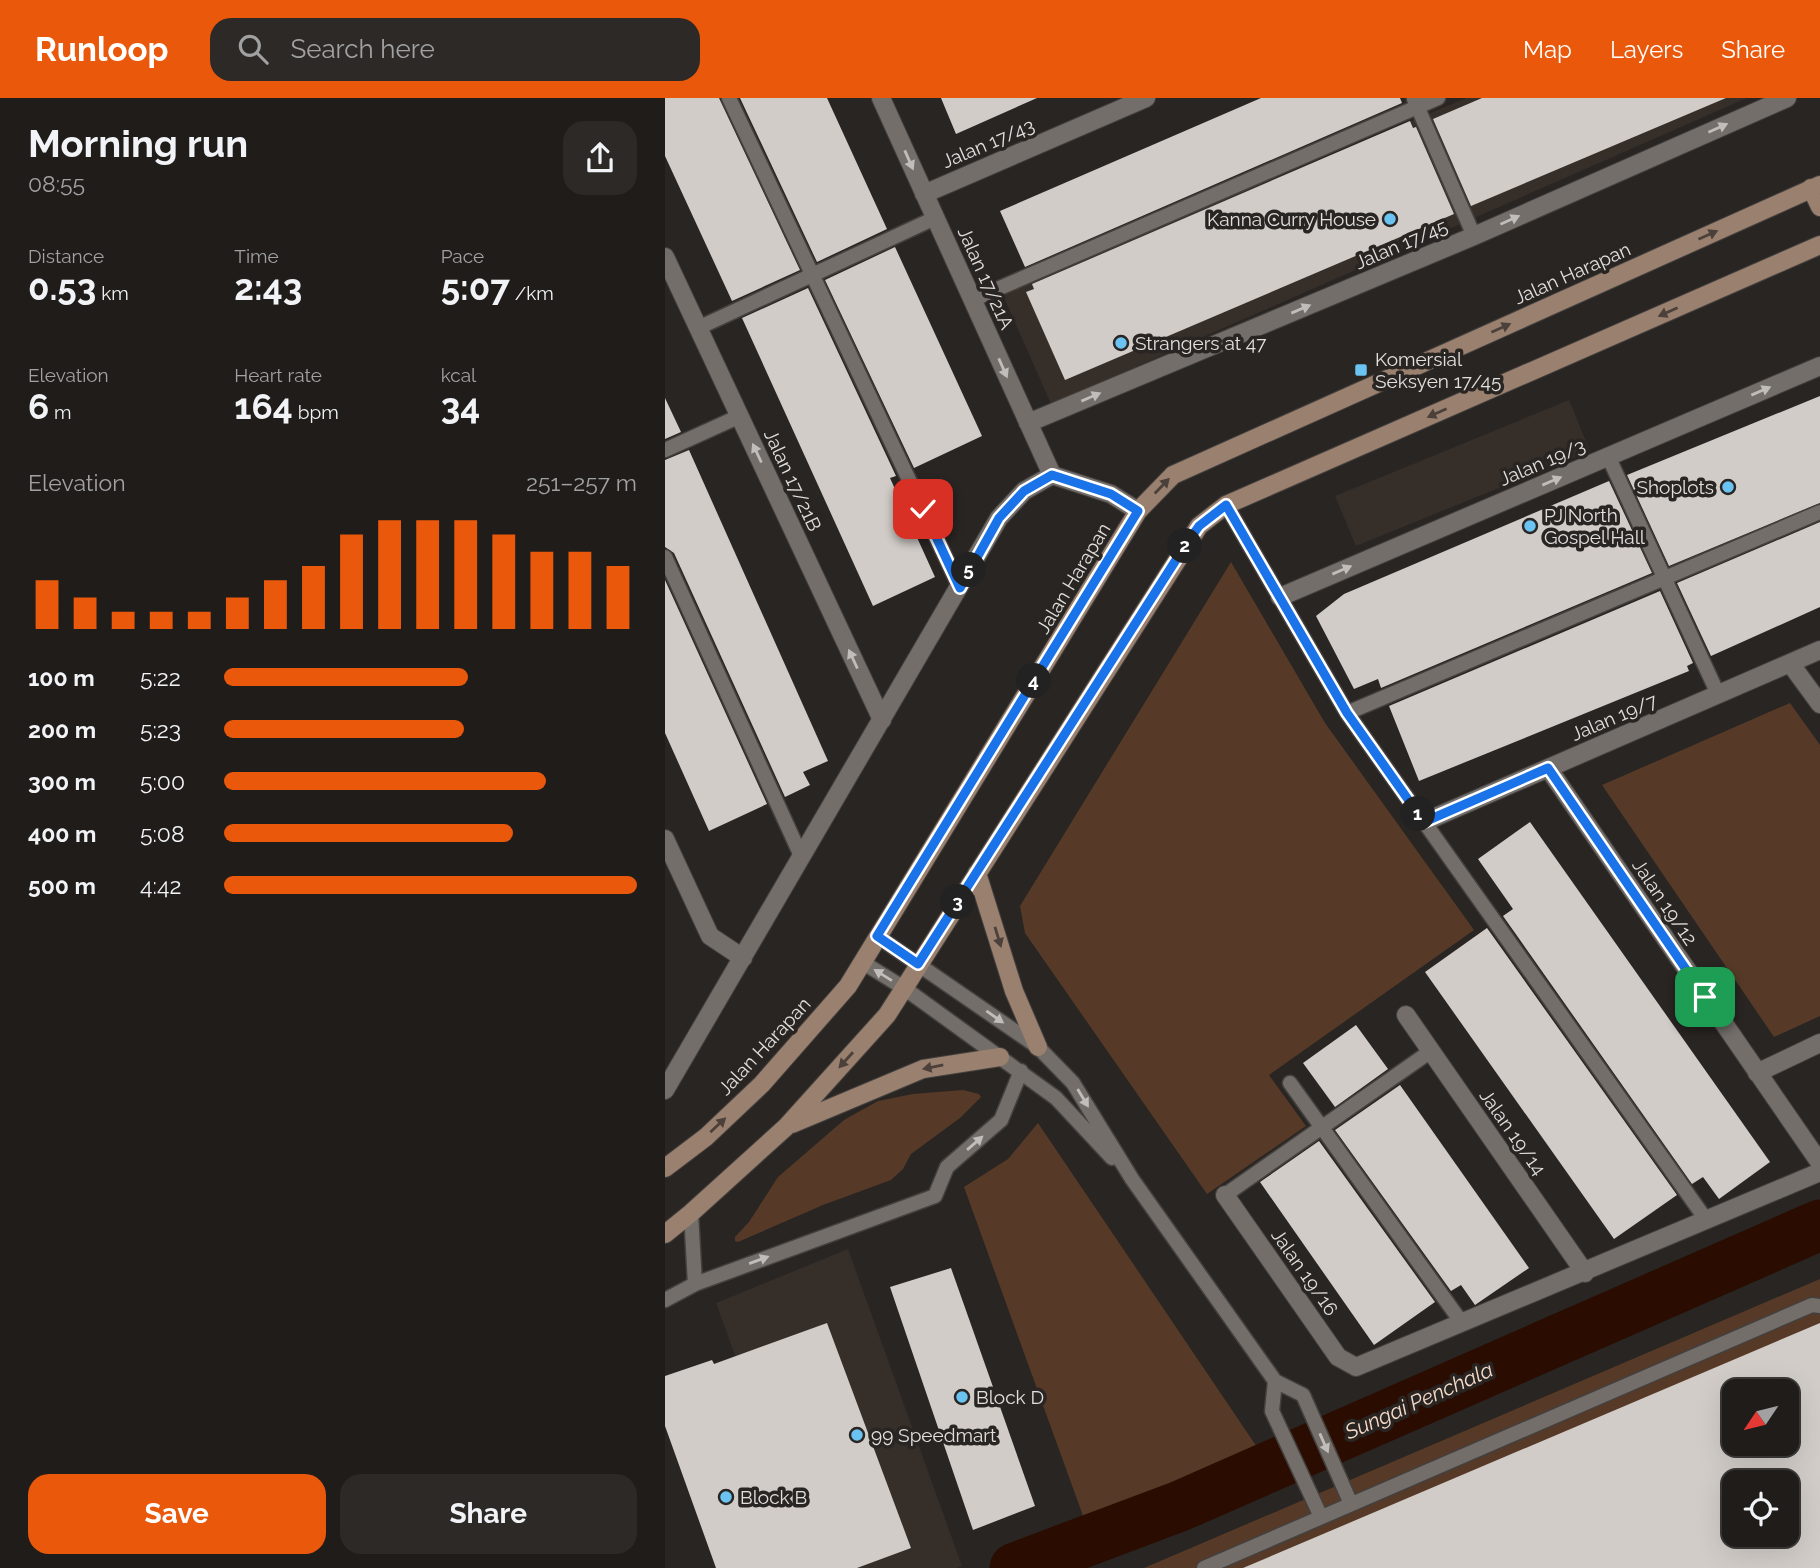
<!DOCTYPE html>
<meta charset="utf-8">
<style>
body{margin:0;font-family:Raleway,sans-serif;background:#2c2927;color:#f1f3f6;height:100vh;display:flex;flex-direction:column;font-size:26px;white-space:nowrap}
*{box-sizing:border-box;margin:0}
p{font-size:23px;color:#a1a1a2}
.icon{flex:none;width:38px;height:38px;fill:none;stroke:currentColor;stroke-width:2;stroke-linecap:round;stroke-linejoin:round}
.map{position:relative;flex:1;overflow:hidden}
.panel{display:flex;flex-direction:column;background:#1f1c1a;width:665px}
.panel>*{flex:none}
.needle{width:46px;rotate:235deg}
.tools{position:absolute;left:1057px;top:1281px;display:grid;gap:14px}
.tools a{display:grid;place-items:center;width:77px;height:77px;border-radius:14px;background:#1f1c1a;box-shadow:0 7px 28px #0002,0 0 0 2px #3c3a39;font-size:35px}
.pin{position:absolute;display:grid;place-items:center;width:60px;height:60px;color:#fff;margin:-30px;border-radius:14px;box-shadow:0 4px 10px #0006}
.km{position:absolute;width:35px;height:35px;margin:-18px;border-radius:50%;background:#222;color:#fff;font-size:19px;line-height:35px;text-align:center}
.round{display:grid;place-items:center;flex:none;width:74px;height:74px;border-radius:21px;background:#2c2927}
.headline{display:flex;align-items:center;justify-content:space-between;height:119px;padding:0 28px}
h1{font-size:38px;font-weight:700;line-height:52px}
.metrics{display:grid;grid-template-columns:repeat(3,1fr);gap:10px;height:119px;padding:7px 28px}
.metrics div{display:grid;align-content:center}
.metrics b{font-size:35px;font-weight:700}
.metrics small{font-size:19px;font-weight:400}
.metrics p{font-size:19px}
.chart{height:196px;padding:14px 28px}
.chart p{display:flex;justify-content:space-between}
.chart svg{width:100%;height:126px;margin-top:7px;stroke:#ea580c;stroke-width:6}
.cta{display:flex;gap:14px;margin-top:auto;padding:14px 28px}
.cta a{flex:1;height:80px;border-radius:21px;background:#ea580c;color:#fff;font-size:28px;font-weight:700;line-height:80px;text-align:center}
.cta a+a{background:#2c2927;color:#f1f3f6}
ul{padding:0 28px;list-style:none;font-size:23px}
li{display:grid;grid-template-columns:112px 84px 1fr;align-items:center;height:52px}
li i{height:18px;border-radius:9px;background:#ea580c}
header{display:flex;align-items:center;gap:42px;box-sizing:border-box;height:98px;padding:0 35px;background:#ea580c;color:#fff}
header strong{font-size:33px}
nav{display:flex;gap:38px;margin-inline-start:auto;font-size:24px}
.search{width:490px;height:63px;background:#2c2927;display:flex;align-items:center;gap:18px;box-sizing:border-box;padding:0 24px;border-radius:21px;color:#a1a1a2;font-size:26px}
main{display:flex;flex:1;min-height:0}
.map>svg:first-child{display:block}
</style>
<header>
<strong>Runloop</strong>
<div class="search"><svg class="icon" aria-label="search" viewBox="0 0 24 24"><circle cx="10" cy="10" r="6"/><path d="M15 15l6 6"/></svg>Search here</div>
<nav><a>Map</a><a>Layers</a><a>Share</a></nav>
</header>
<main>
<section class="panel">
<div class="headline"><div><h1>Morning run</h1><p>08:55</p></div><a class="round"><svg class="icon" aria-label="share" viewBox="0 0 24 24"><path d="M12 15V3M7 8l5-5 5 5M5 13v7h14v-7"/></svg></a></div>
<div class="metrics">
<div><p>Distance</p><b>0.53<small> km</small></b></div>
<div><p>Time</p><b>2:43</b></div>
<div><p>Pace</p><b>5:07<small> /km</small></b></div>
</div>
<div class="metrics">
<div><p>Elevation</p><b>6<small> m</small></b></div>
<div><p>Heart rate</p><b>164<small> bpm</small></b></div>
<div><p>kcal</p><b>34</b></div>
</div>
<div class="chart"><p><span>Elevation</span>251–257 m</p>
<svg viewBox="0 0 160 44" preserveAspectRatio="none"><path d="M5 44V27M15 44V33M25 44V38M35 44V38M45 44V38M55 44V33M65 44V27M75 44V22M85 44V11M95 44V6M105 44V6M115 44V6M125 44V11M135 44V17M145 44V17M155 44V22"/></svg>
</div>
<ul>
<li><b>100 m</b>5:22<i style="width:59%"></i></li>
<li><b>200 m</b>5:23<i style="width:58%"></i></li>
<li><b>300 m</b>5:00<i style="width:78%"></i></li>
<li><b>400 m</b>5:08<i style="width:70%"></i></li>
<li><b>500 m</b>4:42<i style="width:100%"></i></li>
</ul>
<div class="cta"><a>Save</a><a>Share</a></div>
</section>
<div class="map">
<svg width="1155" height="1470" viewBox="0 0 1155 1470">
<rect width="100%" height="100%" fill="#292523"/>
<!-- built -->
<path fill="#362e28" d="M801 0H1082L386 306 337 195Z
M904 302 925 353 691 448 670 398Z
M183 1151 297 1468 292 1470H147L51 1205Z"/>
<!-- green -->
<path fill="#563a27" fill-rule="evenodd" d="M566 464 660 625 809 832 604 977 641 1028 542 1096 360 835 355 808Z
M1125 605 1155 647V918L1109 939 937 687Z
M298 992 314 996 316 999 295 1020 246 1056 238 1071 226 1082 158 1107 73 1144 70 1143V1139L84 1124 113 1079 179 1022 213 1003 248 996Z
M373 1025 596 1355 421 1426 299 1089 343 1061Z
M1155 1181V1470H479ZM1069 1293H1122V1346H1069ZM1069 1384H1122V1437H1069Z"/>
<g fill="none" stroke-linecap="round" stroke-linejoin="round">
<!-- river -->
<path stroke="#2a0d00" stroke-width="51" d="M350 1470 515 1408 1155 1127"/>
</g>
<!-- building -->
<path fill="#d1ccc8" fill-rule="evenodd" d="M0 0H54L135 172 67 203 0 58Z
M75 0H162L222 131 152 164Z
M276 0H372L291 36Z
M596 0H735L737 5 360 169 335 113Z
M817 0H1061L806 108 768 21Z
M745 23 748 30 751 29 789 116 400 282 361 194 369 191 367 186Z
M230 149 317 338 249 370 160 182Z
M143 190 231 378 225 380 270 479 208 508 77 220Z
M1155 298V405L1004 468 962 377Z
M0 300 16 334 0 341Z
M24 352 163 663 138 674 145 687 120 699 9 455 0 449V362Z
M944 383 987 475 716 590 713 581 689 591 651 518 679 496Z
M1155 424V509L1046 558 1012 485Z
M0 482 102 706 44 733 0 635Z
M995 493 1028 565 1022 568 1024 573 754 683 724 608Z
M865 724 1105 1064 1054 1101 1038 1079 1027 1086 838 818 848 811 813 761Z
M822 830 1012 1097 949 1141 760 874Z
M691 927 723 971 670 1009 638 965Z
M735 987 864 1170 810 1207 796 1187 786 1193 670 1032Z
M654 1043 770 1204 709 1247 595 1084Z
M286 1170 370 1408 308 1432 225 1189Z
M162 1225 246 1450 192 1470H51L0 1328V1278L47 1262 49 1266Z
M1155 1225V1470H578ZM1069 1293H1122V1346H1069ZM1069 1384H1122V1437H1069Z"/>
<g fill="none" stroke-linecap="round" stroke-linejoin="round">
<!-- service casing -->
<g stroke="#44403e" stroke-width="17">
<path id="service" d="M64 0 295 490
M749 1 809 138
M307 202 773 0
M33 230 270 120
M0 352 75 318
M943 358 1053 596
M561 407 682 615 1042 1123
M0 459 137 760
M682 615 1155 414
M212 838 373 949 408 985 467 1081 610 1283 638 1297 686 1406
M197 864 239 890 391 1000 447 1060
M625 985 797 1225
M560 1097 766 953
M26 1115 30 1186
M0 1202 30 1186 270 1098 282 1069 336 1022 356 973
M610 1283 607 1313 656 1419
M539 1470 1147 1207 1155 1208"/>
</g>
<!-- minor casing -->
<g stroke="#44403e" stroke-width="20">
<path id="minor" d="M216 0 387 377
M259 96 481 0
M0 159 217 622
M363 325 809 138 1122 0
M615 499 1155 268
M1125 565 1155 606
M883 670 1155 1065
M759 724 1155 552
M0 741 45 838 78 860
M741 917 920 1175
M1092 975 1155 945
M0 992 334 420 359 393 387 377 446 396 473 413
M560 1097 673 1259 691 1269 1155 1074"/>
</g>
<!-- secondary casing -->
<g stroke="#44403e" stroke-width="20">
<path id="secondary" d="M1146 90 1155 109
M312 775 349 893 373 949
M127 1026 258 971 335 959
M0 1070 41 1039 97 986 183 888 473 413 508 377 1155 87
M0 1136 26 1115 121 1029 222 917 534 428 561 407 1155 147"/>
</g>
<!-- service -->
<use href="#service" stroke="#736e6a" stroke-width="14"/>
<!-- minor -->
<use href="#minor" stroke="#736e6a" stroke-width="18"/>
<!-- secondary -->
<use href="#secondary" stroke="#9a806e" stroke-width="18"/>
</g>
<!-- one-way arrows -->
<defs><path id="oneway-solid" d="M-6-.8H1V-3.2L6.5 0L1 3.2V.8H-6Z" transform="scale(1.75)"/></defs>
<g fill="#c1bdba">
<use href="#oneway-solid" transform="translate(1053 30) rotate(-24)"/>
<use href="#oneway-solid" transform="translate(244 62) rotate(66)"/>
<use href="#oneway-solid" transform="translate(845 122) rotate(-24)"/>
<use href="#oneway-solid" transform="translate(636 211) rotate(-23)"/>
<use href="#oneway-solid" transform="translate(338 270) rotate(66)"/>
<use href="#oneway-solid" transform="translate(1096 293) rotate(-23)"/>
<use href="#oneway-solid" transform="translate(426 299) rotate(-23)"/>
<use href="#oneway-solid" transform="translate(92 355) rotate(-115)"/>
<use href="#oneway-solid" transform="translate(887 383) rotate(-23)"/>
<use href="#oneway-solid" transform="translate(677 472) rotate(-23)"/>
<use href="#oneway-solid" transform="translate(188 561) rotate(-115)"/>
<use href="#oneway-solid" transform="translate(218 877) rotate(-148)"/>
<use href="#oneway-solid" transform="translate(330 919) rotate(35)"/>
<use href="#oneway-solid" transform="translate(418 1000) rotate(59)"/>
<use href="#oneway-solid" transform="translate(310 1045) rotate(-41)"/>
<use href="#oneway-solid" transform="translate(94 1162) rotate(-20)"/>
<use href="#oneway-solid" transform="translate(659 1345) rotate(66)"/>
</g>
<g fill="#4b403a">
<use href="#oneway-solid" transform="translate(1043 137) rotate(-24)"/>
<use href="#oneway-solid" transform="translate(1003 214) rotate(156)"/>
<use href="#oneway-solid" transform="translate(836 230) rotate(-24)"/>
<use href="#oneway-solid" transform="translate(772 315) rotate(156)"/>
<use href="#oneway-solid" transform="translate(497 388) rotate(-46)"/>
<use href="#oneway-solid" transform="translate(333 839) rotate(73)"/>
<use href="#oneway-solid" transform="translate(181 962) rotate(132)"/>
<use href="#oneway-solid" transform="translate(268 969) rotate(169)"/>
<use href="#oneway-solid" transform="translate(53 1027) rotate(-43)"/>
</g>
<g fill="none" stroke-linecap="round" stroke-linejoin="round">
<!-- route casing -->
<g stroke="#fff" stroke-width="14">
<path id="route" d="M258 411 295 490 334 420 359 393 387 377 446 396 473 413 212 838 253 866 516 454 534 428 561 407 682 615 759 724 883 670 1040 899"/>
</g>
<!-- route -->
<use href="#route" stroke="#1a73e8" stroke-width="9"/>
</g>
<!-- markers -->
<g fill="#6bc3f2" stroke="#292523" stroke-width="2.5">
<circle cx="725" cy="121" r="7"/>
<circle cx="456" cy="245" r="7"/>
<rect x="689" y="265" width="14" height="14" rx="3.5"/>
<circle cx="1063" cy="389" r="7"/>
<circle cx="865" cy="428" r="7"/>
<circle cx="297" cy="1299" r="7"/>
<circle cx="192" cy="1337" r="7"/>
<circle cx="61" cy="1399" r="7"/>
</g>
<g text-anchor="middle" stroke-width="7" stroke-linejoin="round" paint-order="stroke">
<!-- street labels -->
<g font-size="19" fill="#e2dfdd" stroke="#292523">
<text transform="translate(323 45) rotate(-23)" y="7">Jalan 17/43</text>
<text transform="translate(736 146) rotate(-23)" y="7">Jalan 17/45</text>
<text transform="translate(907 175) rotate(-24)" y="7">Jalan Harapan</text>
<text transform="translate(321 180) rotate(66)" y="7">Jalan 17/21A</text>
<text transform="translate(877 364) rotate(-23)" y="7">Jalan 19/3</text>
<text transform="translate(128 382) rotate(65)" y="7">Jalan 17/21B</text>
<text transform="translate(408 480) rotate(-59)" y="7">Jalan Harapan</text>
<text transform="translate(949 619) rotate(-23)" y="7">Jalan 19/7</text>
<text transform="translate(1000 804) rotate(56)" y="7">Jalan 19/12</text>
<text transform="translate(99 948) rotate(-47)" y="7">Jalan Harapan</text>
<text transform="translate(848 1034) rotate(55)" y="7">Jalan 19/14</text>
<text transform="translate(640 1174) rotate(55)" y="7">Jalan 19/16</text>
</g>
<!-- poi labels -->
<g font-size="19" fill="#e2dfdd" stroke="#292523" text-anchor="start">
<text x="711" y="128" text-anchor="end">Kanna Curry House</text>
<text x="470" y="252">Strangers at 47</text>
<text x="710" y="268">Komersial<tspan x="710" dy="22">Seksyen 17/45</tspan></text>
<text x="1049" y="396" text-anchor="end">Shoplots</text>
<text x="879" y="424">PJ North<tspan x="879" dy="22">Gospel Hall</tspan></text>
<text x="311" y="1306">Block D</text>
<text x="206" y="1344">99 Speedmart</text>
<text x="75" y="1406">Block B</text>
</g>
<!-- water labels -->
<g font-size="21" font-style="italic" fill="#f8dbc8" stroke="#292523">
<text transform="translate(754 1303) rotate(-24)" y="7">Sungai Penchala</text>
</g>
</g>
</svg>
<div class="tools">
<a><svg class="needle" viewBox="-14 -14 28 28"><path d="M0-13l5 13h-10z" fill="#e53935"/><path d="M0 13l5-13h-10z" fill="#a1a1a2"/></svg></a>
<a><svg class="icon" aria-label="locate" viewBox="0 0 24 24"><circle cx="12" cy="12" r="6"/><path d="M12 2v4M12 18v4M2 12h4M18 12h4"/></svg></a>
</div>
<div class="pin" style="left:1040px;top:899px;background:#1e9e55"><svg class="icon" aria-label="arrive" viewBox="0 0 24 24"><path d="M6 21V4h12l-3 4 3 4H6"/></svg></div>
<div class="pin" style="left:258px;top:411px;background:#d93025"><svg class="icon" aria-label="check" viewBox="0 0 24 24"><path d="M5 12l5 5 9-10"/></svg></div>
<b class="km" style="left:753px;top:716px">1</b>
<b class="km" style="left:520px;top:448px">2</b>
<b class="km" style="left:293px;top:804px">3</b>
<b class="km" style="left:369px;top:583px">4</b>
<b class="km" style="left:304px;top:472px">5</b>
</div>
</main>
